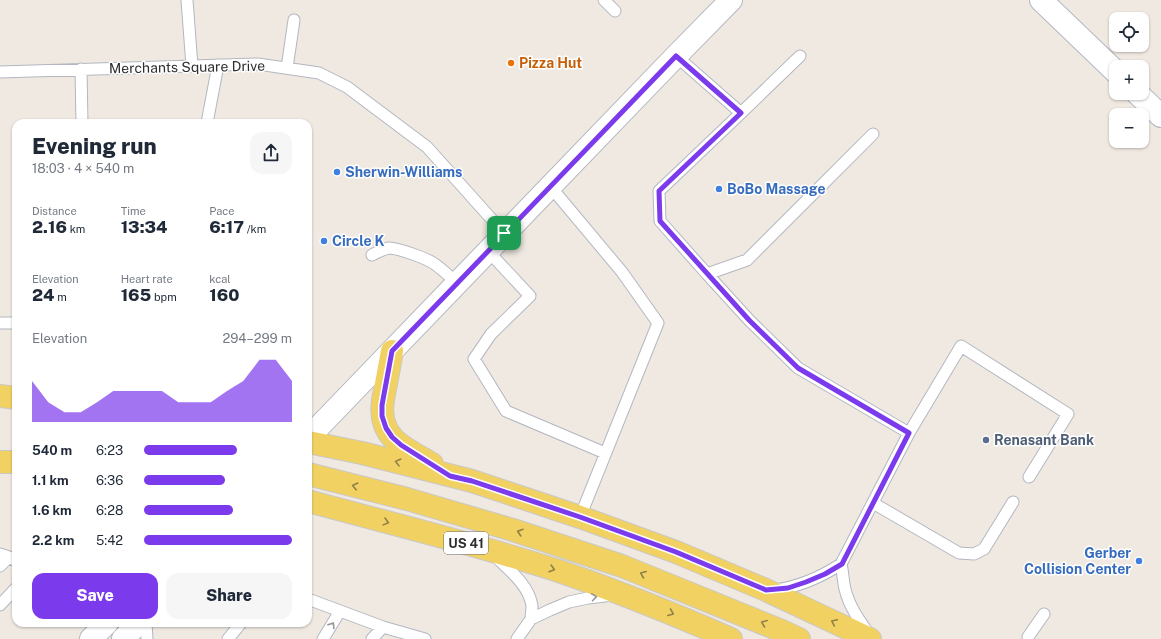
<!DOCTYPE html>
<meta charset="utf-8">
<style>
body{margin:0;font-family:"Public Sans",sans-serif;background:#f6f6f7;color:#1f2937;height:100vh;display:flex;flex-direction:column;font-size:15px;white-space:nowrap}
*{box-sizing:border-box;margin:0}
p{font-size:13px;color:#747a83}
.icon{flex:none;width:22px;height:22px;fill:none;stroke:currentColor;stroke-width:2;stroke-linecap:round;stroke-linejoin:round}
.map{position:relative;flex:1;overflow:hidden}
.sheet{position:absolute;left:12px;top:119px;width:300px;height:508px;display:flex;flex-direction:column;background:#fff;border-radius:12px;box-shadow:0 1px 3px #0004}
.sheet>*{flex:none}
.controls{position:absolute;left:1109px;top:12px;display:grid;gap:8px}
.controls a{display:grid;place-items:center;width:40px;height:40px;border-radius:8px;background:#fff;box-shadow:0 1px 3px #0004;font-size:20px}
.pin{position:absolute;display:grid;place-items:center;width:34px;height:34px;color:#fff;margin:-17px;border-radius:8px;box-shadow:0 2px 6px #0006}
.round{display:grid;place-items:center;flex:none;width:42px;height:42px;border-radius:12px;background:#f6f6f7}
.headline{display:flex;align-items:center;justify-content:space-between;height:68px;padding:0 20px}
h1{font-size:22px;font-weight:800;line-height:30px}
.metrics{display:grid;grid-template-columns:repeat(3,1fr);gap:6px;height:68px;padding:4px 20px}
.metrics div{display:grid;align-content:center}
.metrics b{font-size:17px;font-weight:800}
.metrics small{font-size:11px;font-weight:400}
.metrics p{font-size:11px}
.chart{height:112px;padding:8px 20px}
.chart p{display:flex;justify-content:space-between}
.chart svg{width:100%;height:72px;margin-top:4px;fill:#7c3aed;opacity:.7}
.primary-button{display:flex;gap:8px;margin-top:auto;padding:8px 20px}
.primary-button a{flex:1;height:46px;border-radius:12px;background:#7c3aed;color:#fff;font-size:16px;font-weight:800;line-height:46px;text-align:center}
.primary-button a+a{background:#f6f6f7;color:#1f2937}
ul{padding:0 20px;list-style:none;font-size:13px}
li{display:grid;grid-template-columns:64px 48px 1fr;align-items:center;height:30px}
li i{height:10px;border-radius:5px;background:#7c3aed}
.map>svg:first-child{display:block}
</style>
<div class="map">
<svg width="1161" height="639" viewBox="0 0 1161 639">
<rect width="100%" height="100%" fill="#efe9e1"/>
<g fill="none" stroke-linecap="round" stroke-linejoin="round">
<!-- lane casing -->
<g stroke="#b4b7c1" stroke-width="13">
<path id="lane" d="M187 0 192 66
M604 0 615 11
M676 56 741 113 800 56
M287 68 294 20
M81 69 82 123
M0 72 258 64 319 73 347 87 427 147 504 233
M741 113 659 191 660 221 707 274 747 260 873 134
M207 123 218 65
M550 186 622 272 658 323 580 517
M488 251 530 296 491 334 474 359 506 411 605 453
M372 255C378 252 383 249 389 248 398 248 429 259 436 265 443 270 450 277 457 283
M707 274 749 320 798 368 909 433 841 564
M0 323H16
M909 433 961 346 1068 414 1029 477
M873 503 959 553 974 554 984 549 1013 502
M0 554 9 557 16 561
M495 556C509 570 529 585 532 606 532 610 531 615 531 619
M0 566 9 557
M774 590C799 587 821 577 841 564 843 572 843 581 845 589 849 606 859 620 869 634
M308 599 383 627
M0 605 16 588
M146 623 147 639
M1028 637 1044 614
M228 639 241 623
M323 639 340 611
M372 639 383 627 425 639
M517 639 531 619 550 610 569 602 588 598 613 595"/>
</g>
<!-- street casing -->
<g stroke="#b4b7c1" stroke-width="24">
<path id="street" d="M1041 0 1116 72
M1137 93 1161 116"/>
</g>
<!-- secondary casing -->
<g stroke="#b4b7c1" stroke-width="24">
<path id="secondary" d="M308 438 676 56 731 0
M91 639 107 623
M123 639 139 623"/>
</g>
<!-- primary casing -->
<g stroke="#c9c9c9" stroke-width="24">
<path id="primary" d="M392 351C390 362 388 373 386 384 382 402 378 421 392 437 401 448 420 456 432 464
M0 396 16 398
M308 442 362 453 472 481 580 517 676 552 766 590 870 639
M0 462H16
M308 474 407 499 513 530 622 566 782 631 799 639
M308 501C392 524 476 544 559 571 617 591 674 614 731 639"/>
</g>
<!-- lane -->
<use href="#lane" stroke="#fff" stroke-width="11"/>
<!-- street -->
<use href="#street" stroke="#fff" stroke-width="22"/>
<!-- secondary -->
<use href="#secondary" stroke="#fff" stroke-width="22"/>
<!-- primary -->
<use href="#primary" stroke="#f2d163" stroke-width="22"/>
</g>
<!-- one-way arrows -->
<defs><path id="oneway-chevron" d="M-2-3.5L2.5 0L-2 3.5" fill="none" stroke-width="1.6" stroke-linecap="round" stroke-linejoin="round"/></defs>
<g stroke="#908048">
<use href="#oneway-chevron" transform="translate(398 462) rotate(-166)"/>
<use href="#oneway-chevron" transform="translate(355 486) rotate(-167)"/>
<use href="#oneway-chevron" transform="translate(386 522) rotate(15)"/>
<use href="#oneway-chevron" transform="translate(520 532) rotate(-162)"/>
<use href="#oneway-chevron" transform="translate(552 569) rotate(17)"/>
<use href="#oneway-chevron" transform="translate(643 574) rotate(-158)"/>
<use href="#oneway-chevron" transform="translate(671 613) rotate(22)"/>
<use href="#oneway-chevron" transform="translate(834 622) rotate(-155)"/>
<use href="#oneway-chevron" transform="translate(764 623) rotate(-158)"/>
</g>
<g stroke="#969696">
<use href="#oneway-chevron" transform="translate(594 597) rotate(-8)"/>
<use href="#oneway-chevron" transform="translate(332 625) rotate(-58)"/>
</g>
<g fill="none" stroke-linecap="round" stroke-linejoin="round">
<!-- route casing -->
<g stroke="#fff" stroke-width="8">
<path id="route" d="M676 56 741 113 659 191 660 221 749 320 798 368 909 433 842 564 825 574 806 582 788 588 766 590 676 552 580 517 472 481 450 476 401 445 392 437 386 428 382 416V405L392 351Z"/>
</g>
<!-- route -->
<use href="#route" stroke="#7c3aed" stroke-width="5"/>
</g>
<!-- markers -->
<circle fill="#e8710a" stroke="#fff" stroke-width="1.5" cx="511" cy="63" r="4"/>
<g fill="#3f7fe0" stroke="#fff" stroke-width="1.5">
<circle cx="337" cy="172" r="4"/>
<circle cx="719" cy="189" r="4"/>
<circle cx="324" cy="241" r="4"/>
<circle cx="1139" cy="561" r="4"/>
</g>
<circle fill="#5c6f8a" stroke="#fff" stroke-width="1.5" cx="986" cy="440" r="4"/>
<g text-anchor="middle" stroke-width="3" stroke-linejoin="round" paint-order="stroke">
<!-- shield labels -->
<rect fill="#fff" stroke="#6d6d6d" stroke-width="1" x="444" y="532" width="44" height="22" rx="3"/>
<g font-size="13" font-weight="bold" fill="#2e2e2e">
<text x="466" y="548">US 41</text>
</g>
<!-- food labels -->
<g font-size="14" font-weight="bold" fill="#c56008" stroke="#fff" text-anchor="start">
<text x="519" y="68">Pizza Hut</text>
</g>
<!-- street labels -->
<g font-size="14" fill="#2e2e2e" stroke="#fff">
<text transform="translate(187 67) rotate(-1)" y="5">Merchants Square Drive</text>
</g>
<!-- shop labels -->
<g font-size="14" font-weight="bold" fill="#366cbe" stroke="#fff" text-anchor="start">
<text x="345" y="177">Sherwin-Williams</text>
<text x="727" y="194">BoBo Massage</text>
<text x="332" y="246">Circle K</text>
<text x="1131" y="558" text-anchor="end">Gerber<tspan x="1131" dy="16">Collision Center</tspan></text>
</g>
<!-- service labels -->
<g font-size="14" font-weight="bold" fill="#4e5e75" stroke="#fff" text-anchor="start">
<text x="994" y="445">Renasant Bank</text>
</g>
</g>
</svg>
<div class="controls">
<a><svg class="icon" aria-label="locate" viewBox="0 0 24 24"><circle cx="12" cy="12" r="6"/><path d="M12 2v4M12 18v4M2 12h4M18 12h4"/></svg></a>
<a>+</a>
<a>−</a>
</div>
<div class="pin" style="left:504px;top:233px;background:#1e9e55"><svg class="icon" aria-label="arrive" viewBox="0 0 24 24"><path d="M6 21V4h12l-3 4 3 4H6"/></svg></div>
<section class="sheet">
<div class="headline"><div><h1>Evening run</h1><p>18:03 · 4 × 540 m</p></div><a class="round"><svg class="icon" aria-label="share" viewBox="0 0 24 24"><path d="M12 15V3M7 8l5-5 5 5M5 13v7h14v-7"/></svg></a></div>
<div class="metrics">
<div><p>Distance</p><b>2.16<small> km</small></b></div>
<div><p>Time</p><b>13:34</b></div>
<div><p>Pace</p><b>6:17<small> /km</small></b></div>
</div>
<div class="metrics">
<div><p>Elevation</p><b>24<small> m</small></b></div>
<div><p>Heart rate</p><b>165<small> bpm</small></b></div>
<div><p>kcal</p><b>160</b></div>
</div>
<div class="chart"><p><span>Elevation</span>294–299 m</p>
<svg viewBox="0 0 160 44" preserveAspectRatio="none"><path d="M0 44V19L10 32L20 38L30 38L40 32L50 25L60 25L70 25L80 25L90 32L100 32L110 32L120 25L130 19L140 6L150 6L160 19V44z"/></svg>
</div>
<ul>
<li><b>540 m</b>6:23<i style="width:63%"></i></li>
<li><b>1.1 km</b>6:36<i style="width:55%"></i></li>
<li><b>1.6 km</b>6:28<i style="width:60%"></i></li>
<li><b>2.2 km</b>5:42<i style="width:100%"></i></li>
</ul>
<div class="primary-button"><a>Save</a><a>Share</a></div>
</section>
</div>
